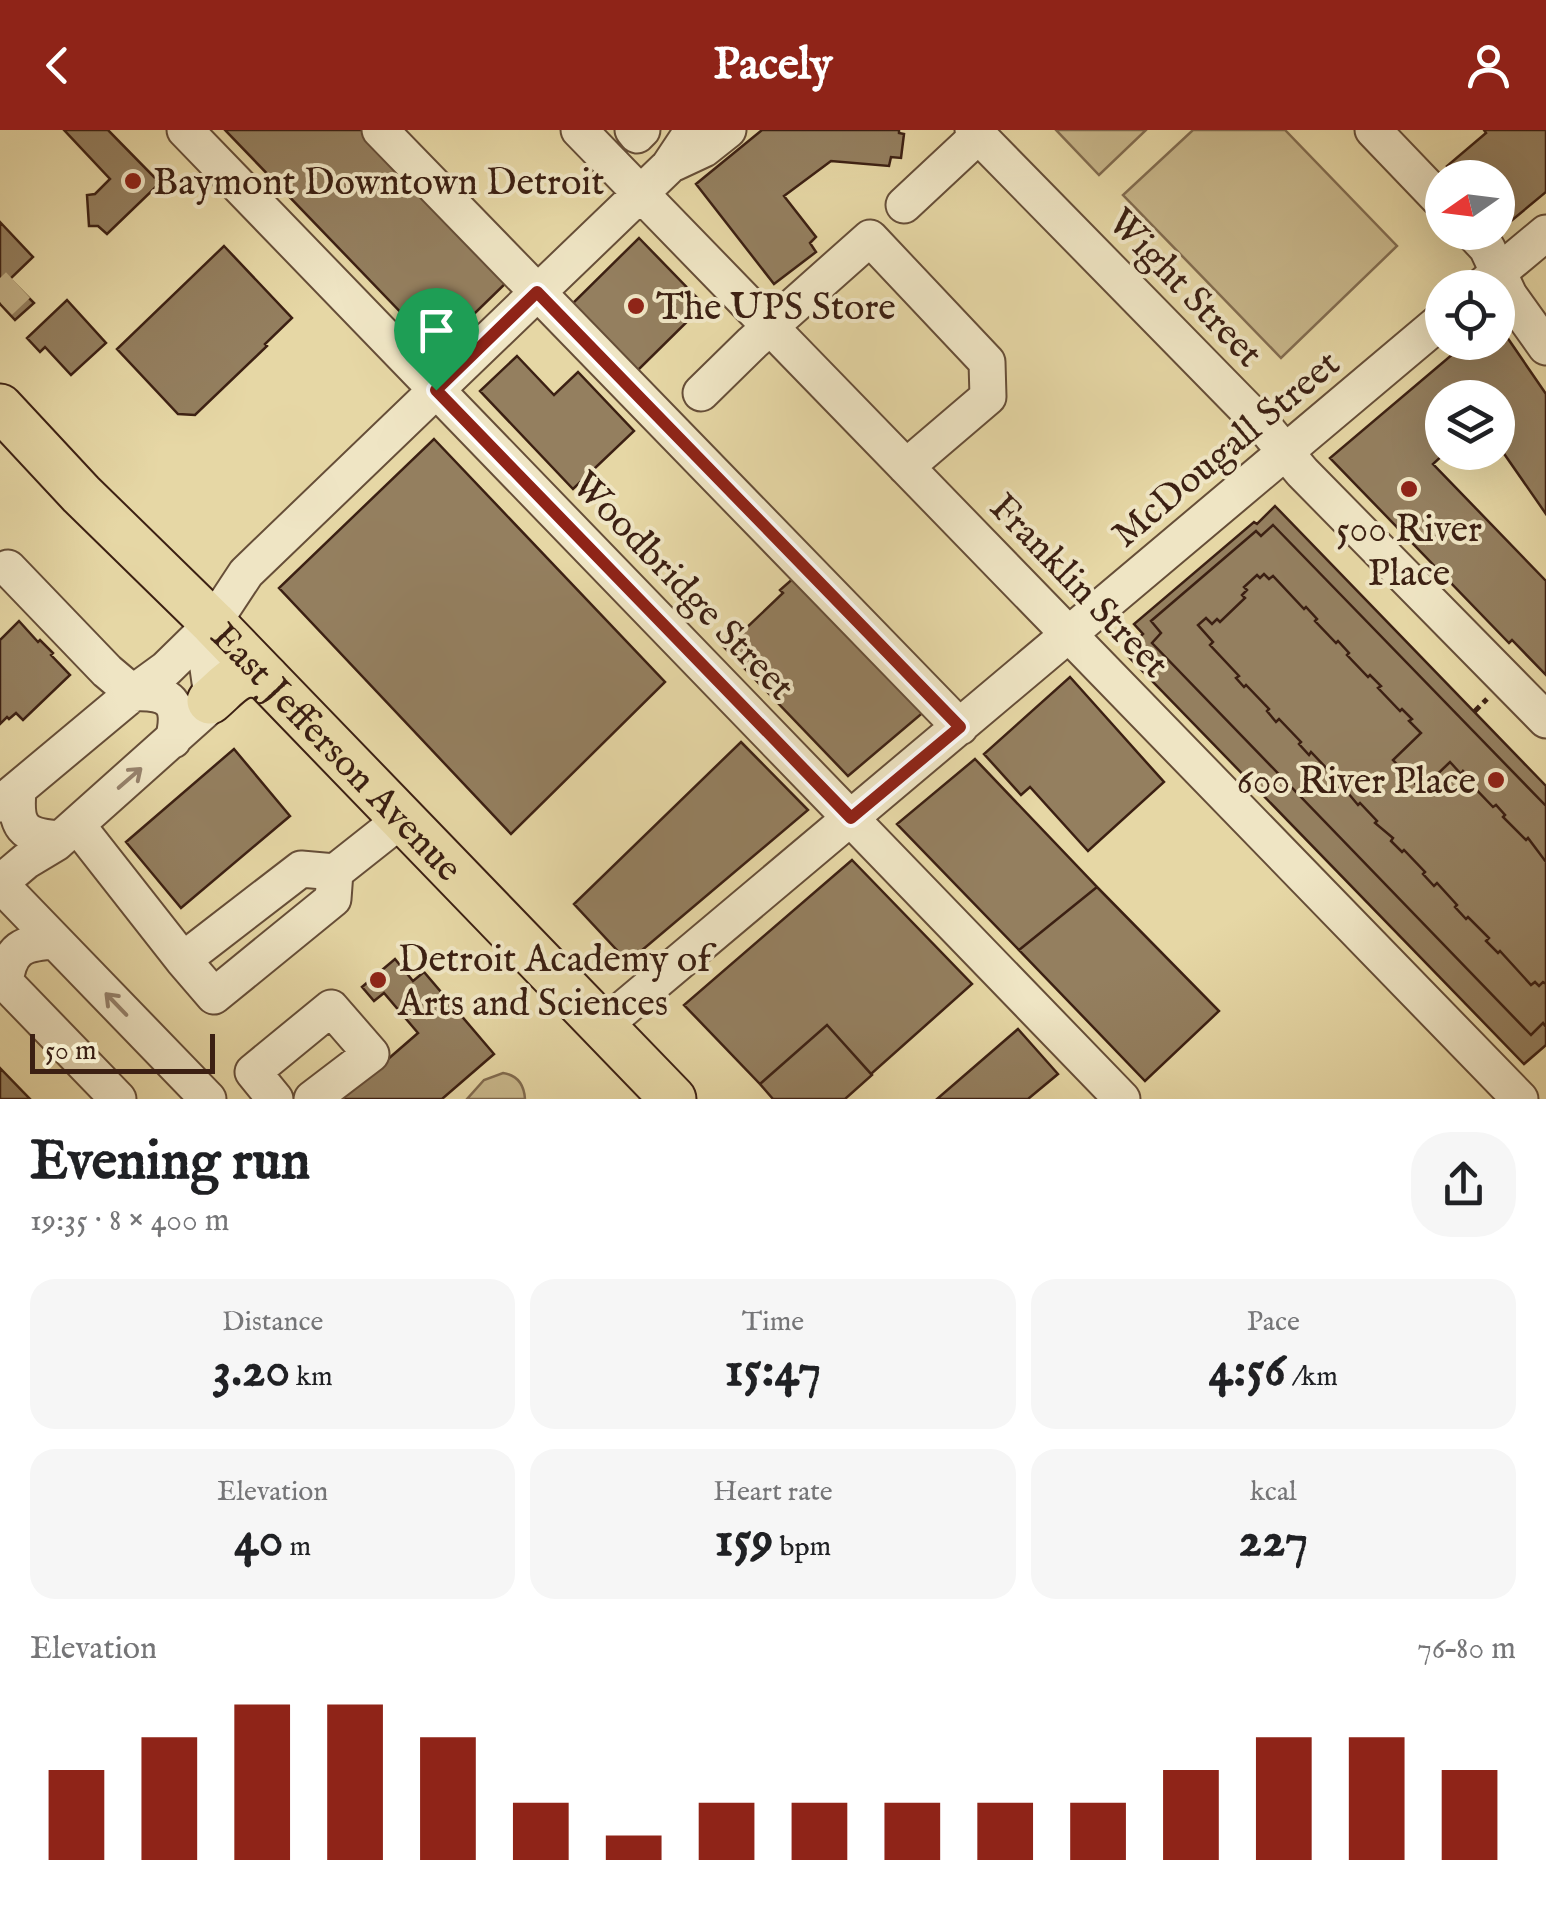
<!DOCTYPE html>
<meta charset="utf-8">
<style>
body{margin:0;font-family:"IM FELL English",serif;background:#f6f6f6;color:#202124;height:100vh;display:flex;flex-direction:column;font-size:38px;white-space:nowrap}
*{box-sizing:border-box;margin:0}
p{font-size:32px;color:#757577}
.icon{flex:none;width:55px;height:55px;fill:none;stroke:currentColor;stroke-width:2;stroke-linecap:round;stroke-linejoin:round}
.map{position:relative;height:969px;overflow:hidden}
.side{display:flex;flex-direction:column;background:#fff;flex:1}
.side>*{flex:none}
.needle{width:65px;rotate:256deg}
.fabs{position:absolute;left:1425px;top:30px;display:grid;gap:20px}
.fabs a{display:grid;place-items:center;width:90px;height:90px;border-radius:50%;background:#fff;box-shadow:0 10px 40px #0002;font-size:50px}
.scale{position:absolute;left:30px;bottom:25px;width:185px;box-sizing:border-box;padding-left:10px;border:5px solid #3c2013;border-top:0;font-size:28px;line-height:35px;white-space:nowrap;color:#3c2013;-webkit-text-stroke:8px #efe5c4;paint-order:stroke}
.pin{position:absolute;display:grid;place-items:center;width:85px;height:85px;color:#fff;margin:-102px -42px;border-radius:50% 50% 50% 0;rotate:-45deg;box-shadow:0 0 10px #0007}
.pin .icon{rotate:45deg}
.round{display:grid;place-items:center;flex:none;width:105px;height:105px;border-radius:40px;background:#f6f6f6}
.summary{display:flex;align-items:center;justify-content:space-between;height:170px;padding:0 30px}
h1{font-size:55px;font-weight:800;line-height:75px}
.figures{display:grid;grid-template-columns:repeat(3,1fr);gap:15px;height:170px;padding:10px 30px}
.figures div{display:grid;align-content:center;border-radius:25px;background:#f6f6f6;text-align:center}
.figures b{font-size:50px;font-weight:800}
.figures small{font-size:28px;font-weight:400}
.figures p{font-size:28px}
.chart{height:280px;padding:20px 30px}
.chart p{display:flex;justify-content:space-between}
.chart svg{width:100%;height:180px;margin-top:10px;stroke:#8f2418;stroke-width:6}
header{display:flex;justify-content:space-between;align-items:center;height:130px;padding:0 30px;background:#8f2418;color:#fff;font-size:45px;font-weight:800}
.map>svg:first-child{display:block}
</style>
<header><svg class="icon" aria-label="back" viewBox="0 0 24 24"><path d="M15 5l-7 7 7 7"/></svg>Pacely<svg class="icon" aria-label="person" viewBox="0 0 24 24"><circle cx="12" cy="8" r="4"/><path d="M4 21q1-7 8-7t8 7"/></svg></header>
<div class="map">
<svg width="1546" height="969" viewBox="0 0 1546 969">
<rect width="100%" height="100%" fill="#e6d7a5"/>
<filter id="stains"><feTurbulence type="fractalNoise" baseFrequency=".002" numOctaves="4"/><feColorMatrix values="0 0 0 0 .2 0 0 0 0 .09 0 0 0 0 .02 0 0 0 .5 -.17"/></filter>
<radialGradient id="worn" r=".72"><stop offset=".6" stop-color="#630" stop-opacity="0"/><stop offset="1" stop-color="#630" stop-opacity=".3"/></radialGradient>
<!-- green -->
<path fill="#c9b88c" stroke="#826c50" stroke-width="2.5" d="M1056 0H1146L1099 45Z
M1193 0H1285L1397 116 1281 228 1123 65Z
M503 943C517 945 524 954 525 969H467L484 950Z"/>
<!-- building -->
<path fill="#947f5f" stroke="#3c2013" stroke-width="2.5" d="M64 0H108L160 53 107 104 98 96H89L87 65 95 64 110 49Z
M225 0H364L509 150 437 220Z
M762 0H899V3L904 4 901 28 891 27 889 36 831 31 784 66 816 107 810 113 816 122 774 154 696 54Z
M1484 0H1546V62L1505 96 1498 88V48H1458L1447 36 1486 3Z
M0 92 33 127 10 149 34 173 15 190 0 174Z
M639 108 704 175 633 245 568 178Z
M224 116 292 188 265 214 267 216 195 285 178 284 117 219Z
M67 170 106 213 71 245 45 217 40 222 27 208Z
M1498 194 1546 264V384L1498 315V268H1442V322H1446L1433 334 1546 451V545L1512 510 1509 513 1330 328 1467 212H1498Z
M517 226 554 265 578 242 634 301 573 359 480 261Z
M434 309 665 552 511 704 279 458Z
M1275 376 1546 656V915L1524 934 1124 522 1143 504 1134 494 1254 392 1257 394Z
M1273 395 1546 676V732L1528 708 1526 710 1503 687 1505 685 1496 675 1493 677 1472 655 1474 652 1463 641 1461 644 1450 632 1421 660 1393 630 1421 603 1409 591 1412 589 1402 579 1400 581 1378 558 1381 556 1370 545 1368 547 1347 525 1349 523 1338 511 1336 513 1315 491 1317 489 1306 477 1304 479 1273 446 1269 449 1264 444 1260 448 1257 445 1244 457 1247 460 1242 465 1245 468 1220 492 1217 489 1212 494 1206 488 1198 495 1213 512 1210 515 1239 546 1236 548 1244 557 1246 555 1269 579 1267 581 1276 592 1279 589 1301 612 1299 614 1309 625 1311 622 1333 645 1331 648 1341 659 1343 657 1358 675 1360 673 1377 691 1375 693 1393 708 1391 711 1402 722 1404 720 1425 742 1423 744 1434 756 1437 753 1457 775 1455 777 1466 789 1468 787 1489 808 1486 811 1498 823 1500 821 1531 855 1535 852 1539 856 1543 852 1546 854V897L1543 893 1531 905 1152 513 1161 503 1151 491 1256 401 1261 406Z
M796 446 926 580 848 646 723 516 738 502 740 504 783 463 780 460Z
M19 491 38 512 40 510 53 523 51 525 70 545 23 590 16 583 9 589 7 587 0 594V510Z
M1070 547 1164 652 1088 721 1030 657 1021 665 984 624Z
M741 612 808 680 628 832 574 774Z
M234 619 290 686 181 778 126 712Z
M975 629 1097 757 1019 820 897 694Z
M852 730 972 854 871 944 827 895 760 954 684 875Z
M1097 757 1219 881 1145 951 1019 820Z
M395 829 413 851 424 842 494 924 442 969H342L418 903 384 863 374 871 362 857Z
M827 895 872 945 845 969H773L760 954Z
M1018 899 1058 944 1028 969H937Z
M0 938 30 969H0Z"/>
<g fill="none" stroke-linecap="round" stroke-linejoin="round">
<!-- minor-tunnel -->
<path stroke="#c4b288" stroke-width="35" stroke-dasharray="35 18" stroke-linecap="butt" d="M0 172 18 155"/>
<!-- minor casing -->
<g stroke="#664e38" stroke-width="39">
<path id="minor" d="M185 0 1122 969
M380 0 960 597
M579 0 1520 969
M633 0 637 5 642 0
M973 0 1267 300 1302 342 1546 590
M1373 0 1442 72
M674 33 704 19 728 0
M904 75 979 5
M1472 102 1487 118 1509 165 1546 217
M1481 157 1546 103
M701 263 752 213 870 108 987 232 988 267 906 337
M8 438 107 541 133 563C170 561 183 573 173 610
M213 493 246 443 669 36 693 0
M18 660C15 697 22 706 59 709
M0 674 133 563 166 539 213 493 214 512 207 531 212 566 206 579 56 713 26 731 0 753
M77 695 183 830 301 739 335 742 402 689
M0 754 208 969
M183 830 214 866 333 769 335 742
M0 847 118 969
M5 852C10 818 22 813 55 811
M602 897 1442 190
M275 969 253 942 331 878 371 924 312 969"/>
</g>
<!-- major casing -->
<g stroke="#3c2013" stroke-width="49">
<g id="major">
<path id="s1" d="M0 277 81 364 213 493 673 969"/>
<path d="M210 571C229 555 240 536 266 548"/>
</g>
</g>
<!-- path -->
<path stroke="#3c2013" stroke-width="5" stroke-dasharray="8 5" stroke-linecap="butt" d="M1474 582 1487 569"/>
<!-- minor -->
<use href="#minor" stroke="#efe5c4" stroke-width="35"/>
<!-- major -->
<use href="#major" stroke="#e6d7a5" stroke-width="45"/>
</g>
<!-- one-way arrows -->
<defs><path id="oneway-shaft" d="M-6 0H5M1.5-3L5.5 0L1.5 3" fill="none" stroke-width="1.6" stroke-linecap="round" stroke-linejoin="round" transform="scale(2.5)"/></defs>
<g stroke="#96826c">
<use href="#oneway-shaft" transform="translate(130 648) rotate(-41)"/>
<use href="#oneway-shaft" transform="translate(116 874) rotate(-134)"/>
</g>
<g fill="none" stroke-linecap="round" stroke-linejoin="round">
<!-- route casing -->
<g stroke="#fff" stroke-width="20">
<path id="route" d="M537 162 960 597 851 688 436 260Z"/>
</g>
<!-- route -->
<use href="#route" stroke="#8f2418" stroke-width="12"/>
</g>
<!-- markers -->
<g fill="#8f2418" stroke="#efe5c4" stroke-width="4">
<circle cx="133" cy="51" r="10"/>
<circle cx="636" cy="176" r="10"/>
<circle cx="1409" cy="359" r="10"/>
<circle cx="1496" cy="650" r="10"/>
<circle cx="378" cy="850" r="10"/>
</g>
<g text-anchor="middle" stroke-width="8" stroke-linejoin="round" paint-order="stroke">
<!-- poi labels -->
<g font-size="38" fill="#3c2013" stroke="#efe5c4" text-anchor="start">
<text x="153" y="64">Baymont Downtown Detroit</text>
<text x="656" y="189">The UPS Store</text>
<text x="1409" y="411" text-anchor="middle">500 River<tspan x="1409" dy="44">Place</tspan></text>
<text x="1476" y="663" text-anchor="end">600 River Place</text>
<text x="398" y="841">Detroit Academy of<tspan x="398" dy="44">Arts and Sciences</tspan></text>
</g>
<!-- street labels -->
<g font-size="38" fill="#3c2013" stroke="#efe5c4">
<text transform="translate(1186 157) rotate(46)" y="13">Wight Street</text>
<text transform="translate(1225 318) rotate(-40)" y="13">McDougall Street</text>
<text transform="translate(684 455) rotate(46)" y="13">Woodbridge Street</text>
<text transform="translate(1080 455) rotate(46)" y="13">Franklin Street</text>
<text dy="13" stroke="none"><textPath href="#s1" startOffset="482">East Jefferson Avenue</textPath></text>
</g>
</g>
<rect width="100%" height="100%" filter="url(#stains)"/>
<rect width="100%" height="100%" fill="url(#worn)"/>
</svg>
<div class="fabs">
<a><svg class="needle" viewBox="-14 -14 28 28"><path d="M0-13l5 13h-10z" fill="#e53935"/><path d="M0 13l5-13h-10z" fill="#757577"/></svg></a>
<a><svg class="icon" aria-label="locate" viewBox="0 0 24 24"><circle cx="12" cy="12" r="6"/><path d="M12 2v4M12 18v4M2 12h4M18 12h4"/></svg></a>
<a><svg class="icon" aria-label="layers" viewBox="0 0 24 24"><path d="M12 4l9 5-9 5-9-5zM3 14l9 5 9-5"/></svg></a>
</div>
<div class="scale">50 m</div>
<div class="pin" style="left:436px;top:260px;background:#1e9e55"><svg class="icon" aria-label="arrive" viewBox="0 0 24 24"><path d="M6 21V4h12l-3 4 3 4H6"/></svg></div>
</div>
<section class="side">
<div class="summary"><div><h1>Evening run</h1><p>19:35 · 8 × 400 m</p></div><a class="round"><svg class="icon" aria-label="share" viewBox="0 0 24 24"><path d="M12 15V3M7 8l5-5 5 5M5 13v7h14v-7"/></svg></a></div>
<div class="figures">
<div><p>Distance</p><b>3.20<small> km</small></b></div>
<div><p>Time</p><b>15:47</b></div>
<div><p>Pace</p><b>4:56<small> /km</small></b></div>
</div>
<div class="figures">
<div><p>Elevation</p><b>40<small> m</small></b></div>
<div><p>Heart rate</p><b>159<small> bpm</small></b></div>
<div><p>kcal</p><b>227</b></div>
</div>
<div class="chart"><p><span>Elevation</span>76–80 m</p>
<svg viewBox="0 0 160 44" preserveAspectRatio="none"><path d="M5 44V22M15 44V14M25 44V6M35 44V6M45 44V14M55 44V30M65 44V38M75 44V30M85 44V30M95 44V30M105 44V30M115 44V30M125 44V22M135 44V14M145 44V14M155 44V22"/></svg>
</div>
</section>
